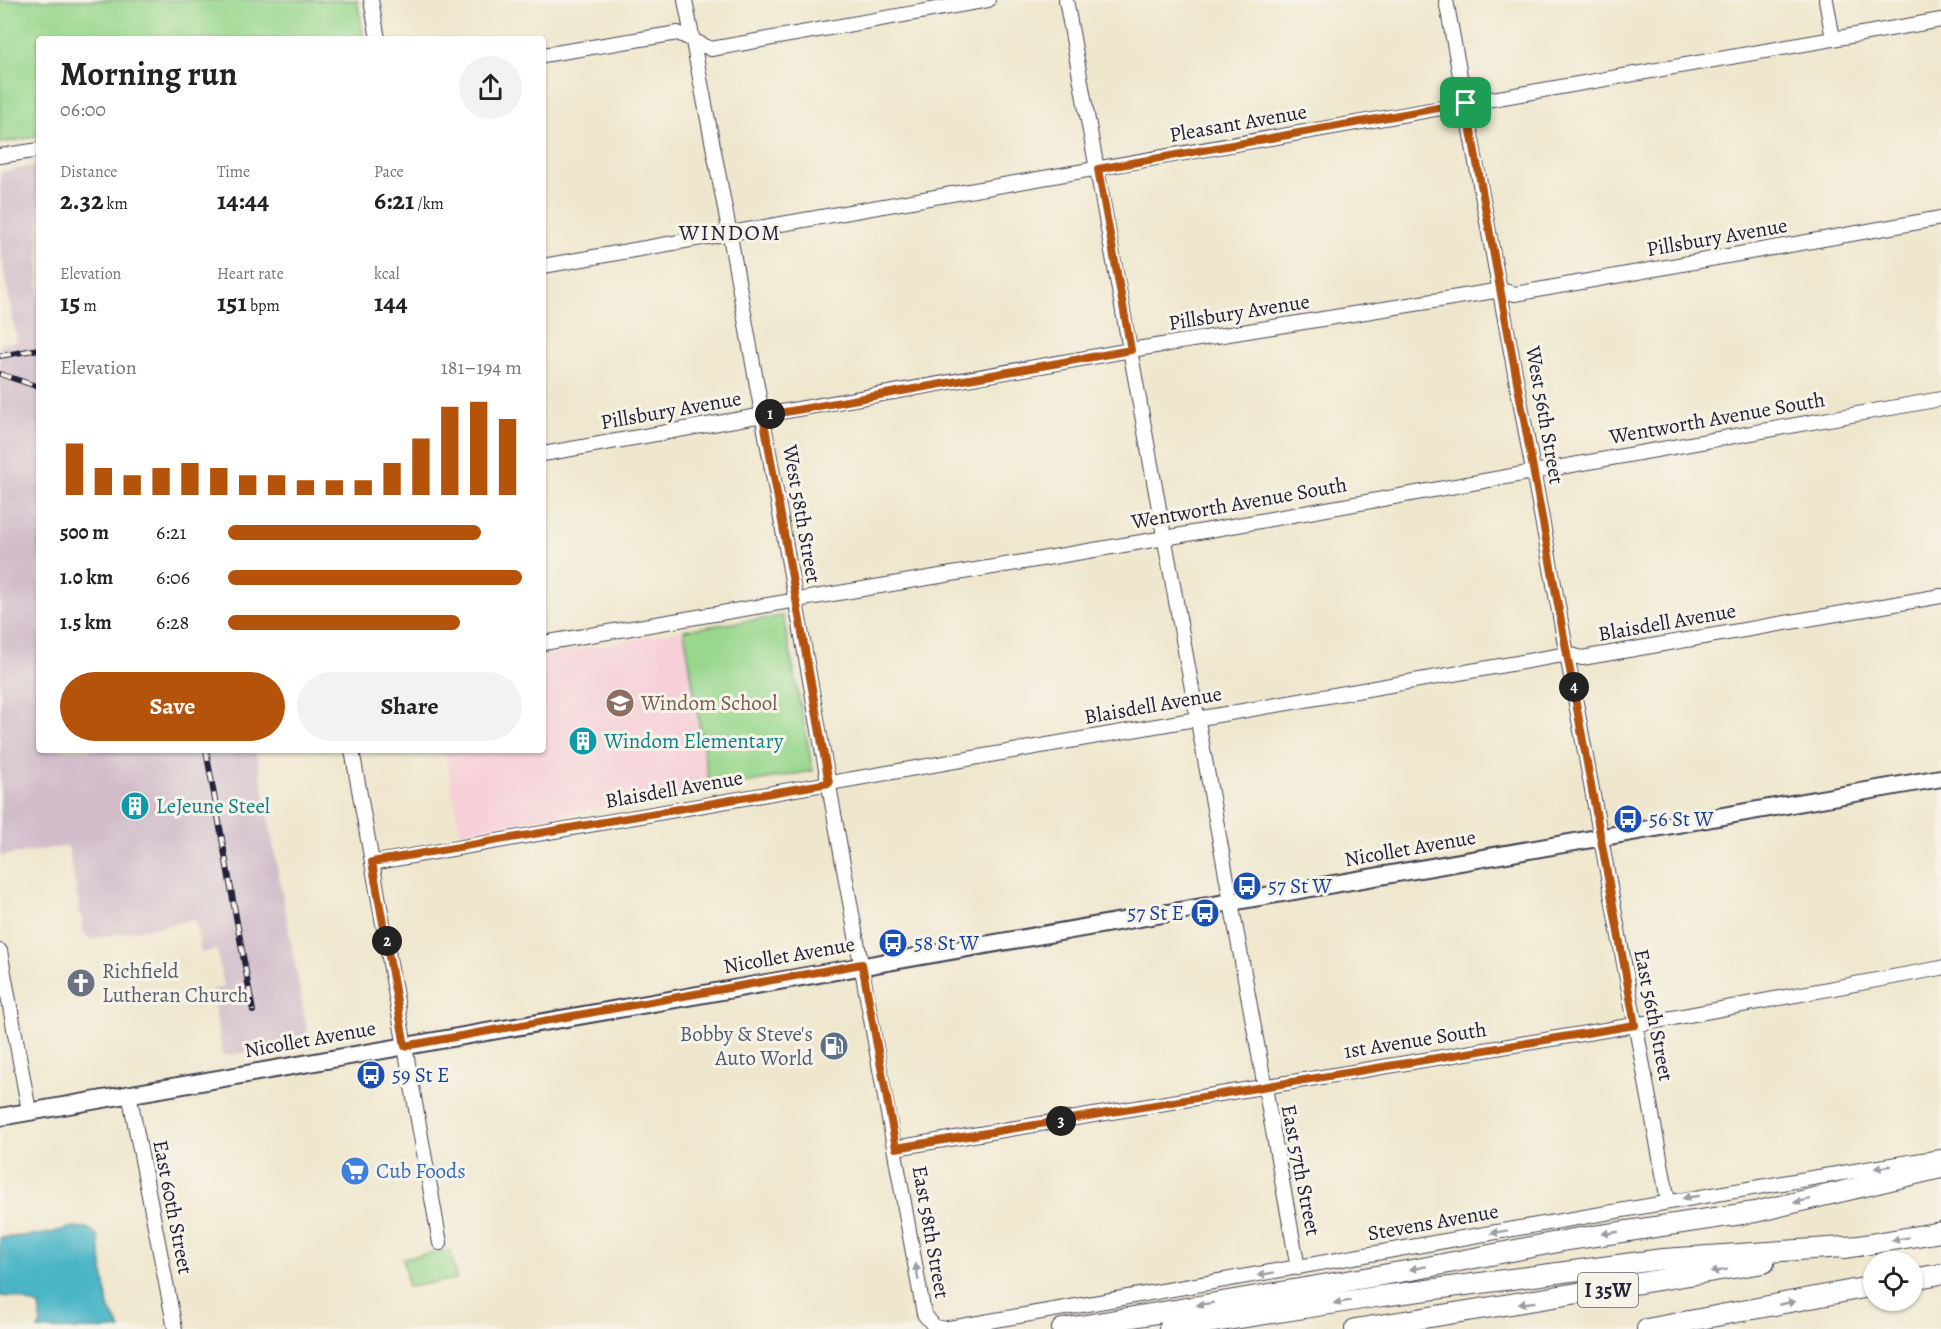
<!DOCTYPE html>
<meta charset="utf-8">
<style>
body{margin:0;font-family:Alegreya,serif;background:#f2f2f2;color:#222;height:100vh;display:flex;flex-direction:column;font-size:22px;white-space:nowrap}
*{box-sizing:border-box;margin:0}
p{font-size:20px;color:#767676}
.icon{flex:none;width:33px;height:33px;fill:none;stroke:currentColor;stroke-width:2;stroke-linecap:round;stroke-linejoin:round}
.map{position:relative;flex:1;overflow:hidden}
.sheet{position:absolute;left:36px;top:36px;width:510px;height:717px;display:flex;flex-direction:column;background:#fff;border-radius:6px;box-shadow:0 2px 4px #0004}
.sheet>*{flex:none}
.buttons{position:absolute;left:1863px;top:1251px;display:grid;gap:12px}
.buttons a{display:grid;place-items:center;width:60px;height:60px;border-radius:50%;background:#fff;box-shadow:0 2px 4px #0004;font-size:30px}
.pin{position:absolute;display:grid;place-items:center;width:51px;height:51px;color:#fff;margin:-26px;border-radius:12px;box-shadow:0 3px 9px #0006}
.km{position:absolute;width:30px;height:30px;margin:-15px;border-radius:50%;background:#222;color:#fff;font-size:16px;line-height:30px;text-align:center}
.round{display:grid;place-items:center;flex:none;width:63px;height:63px;border-radius:32px;background:#f2f2f2}
.overview{display:flex;align-items:center;justify-content:space-between;height:102px;padding:0 24px}
h1{font-size:33px;font-weight:700;line-height:45px}
.metrics{display:grid;grid-template-columns:repeat(3,1fr);gap:9px;height:102px;padding:6px 24px}
.metrics div{display:grid;align-content:center}
.metrics b{font-size:26px;font-weight:700}
.metrics small{font-size:16px;font-weight:400}
.metrics p{font-size:16px}
.chart{height:168px;padding:12px 24px}
.chart p{display:flex;justify-content:space-between}
.chart svg{width:100%;height:108px;margin-top:6px;stroke:#b45309;stroke-width:6}
.action{display:flex;gap:12px;margin-top:auto;padding:12px 24px}
.action a{flex:1;height:69px;border-radius:36px;background:#b45309;color:#fff;font-size:24px;font-weight:700;line-height:69px;text-align:center}
.action a+a{background:#f2f2f2;color:#222}
ul{padding:0 24px;list-style:none;font-size:20px}
li{display:grid;grid-template-columns:96px 72px 1fr;align-items:center;height:45px}
li i{height:15px;border-radius:8px;background:#b45309}
.map>svg:first-child{display:block}
</style>
<div class="map">
<svg width="1941" height="1329" viewBox="0 0 1941 1329">
<rect width="100%" height="100%" fill="#f7f3e8"/>
<filter id="ink" filterUnits="userSpaceOnUse"><feTurbulence type="fractalNoise" baseFrequency=".0167" numOctaves="2"/><feDisplacementMap in="SourceGraphic" scale="12" xChannelSelector="R" yChannelSelector="G"/><feConvolveMatrix kernelMatrix="1 2 1 2 8 2 1 2 1" color-interpolation-filters="sRGB"/></filter>
<filter id="wash" filterUnits="userSpaceOnUse"><feTurbulence type="fractalNoise" baseFrequency=".008" numOctaves="4" result="noise"/><feDisplacementMap in="SourceGraphic" scale="24" xChannelSelector="R" yChannelSelector="G"/><feGaussianBlur stdDeviation="1.35" result="paint"/><feColorMatrix in="noise" values="0 0 0 0 0 0 0 0 0 0 0 0 0 0 0 0 0 1.4 0 .05"/><feComposite in="paint" operator="in"/></filter>
<g filter="url(#wash)">
<rect width="100%" height="100%" fill="#efe7cd"/>
<!-- built -->
<path fill="#f6cfd8" d="M684 630 710 789 460 832 445 750H543V656Z"/>
<!-- industrial -->
<path fill="#d1bdca" d="M39 165V750H256L309 1041 223 1056 211 990 224 987 217 950 201 953 195 920 89 939 84 933 68 846 0 856V345L17 341 0 249V172Z"/>
<!-- green -->
<path fill="#98d78d" stroke="#5d7c64" stroke-width="1.5" d="M0 0H357L364 39H39V136L0 143Z
M783 616 813 771 710 789 684 630Z
M451 1250 456 1279 408 1287 403 1258Z"/>
<!-- water -->
<path fill="#4ab5c7" stroke="#366c81" stroke-width="1.5" d="M73 1227 87 1228 98 1236 108 1306 121 1329H38L41 1323 39 1306 15 1297 0 1296V1238L46 1234Z"/>
</g>
<g filter="url(#ink)">
<g fill="none" stroke-linecap="round" stroke-linejoin="round">
<!-- minor casing -->
<g stroke="#414051" stroke-width="16">
<path id="minor" d="M371 0 378 39
M685 0 727 219 924 1314 934 1326 943 1329C1276 1272 1608 1210 1941 1157
M1066 0 1298 1268
M1446 0 1668 1201
M1826 0 1833 39
M543 55 678 33 711 49 988 0
M0 156 39 150
M543 266 1941 20
M543 454 1131 350 1501 290 1515 294 1941 218
M543 643 1165 538 1941 399
M352 750 440 1243
M372 863 1568 654 1582 658 1941 596
M0 951 29 1111
M129 1093 175 1329
M895 1148 1635 1025 1941 968"/>
</g>
<!-- major casing -->
<g stroke="#414051" stroke-width="20">
<path id="major" d="M0 1117 1941 778"/>
</g>
<!-- highway casing -->
<g stroke="#414051" stroke-width="22">
<path id="highway" d="M1846 1248 1941 1232
M1912 1279 1941 1274
M1062 1329 1412 1270 1568 1240 1755 1212 1941 1168
M1169 1329 1382 1296 1663 1259 1859 1246
M1355 1329 1764 1263
M1647 1329 1874 1286"/>
</g>
<!-- minor -->
<use href="#minor" stroke="#fff" stroke-width="14"/>
<!-- major -->
<use href="#major" stroke="#fff" stroke-width="16"/>
<!-- highway -->
<use href="#highway" stroke="#fff" stroke-width="20"/>
<!-- rail casing -->
<g stroke="#22223b" stroke-width="6">
<path id="rail" d="M0 356 39 349
M0 374 39 387
M206 750 253 1011"/>
</g>
<!-- rail -->
<use href="#rail" stroke="#f7f3e8" stroke-width="4" stroke-dasharray="11" stroke-linecap="butt"/>
</g>
<!-- one-way arrows -->
<defs><path id="oneway-solid" d="M-6-.8H1V-3.2L6.5 0L1 3.2V.8H-6Z" transform="scale(1.5)"/></defs>
<g fill="#9c9ca7">
<use href="#oneway-solid" transform="translate(1883 1167) rotate(171)"/>
<use href="#oneway-solid" transform="translate(1691 1197) rotate(171)"/>
<use href="#oneway-solid" transform="translate(1802 1201) rotate(167)"/>
<use href="#oneway-solid" transform="translate(1499 1232) rotate(170)"/>
<use href="#oneway-solid" transform="translate(1610 1233) rotate(172)"/>
<use href="#oneway-solid" transform="translate(1900 1239) rotate(170)"/>
<use href="#oneway-solid" transform="translate(1418 1268) rotate(169)"/>
<use href="#oneway-solid" transform="translate(1719 1271) rotate(170)"/>
<use href="#oneway-solid" transform="translate(917 1272) rotate(-99)"/>
<use href="#oneway-solid" transform="translate(1266 1274) rotate(170)"/>
<use href="#oneway-solid" transform="translate(1342 1302) rotate(171)"/>
<use href="#oneway-solid" transform="translate(1527 1303) rotate(171)"/>
<use href="#oneway-solid" transform="translate(1787 1303) rotate(-11)"/>
<use href="#oneway-solid" transform="translate(1205 1304) rotate(171)"/>
</g>
</g>
<g fill="none" stroke-linecap="round" stroke-linejoin="round" filter="url(#ink)">
<!-- route casing -->
<g stroke="#fff" stroke-width="12">
<path id="route" d="M1466 103 1635 1025 896 1148 862 964 405 1046 372 862 829 783 763 416 1131 350 1098 169Z"/>
</g>
<!-- route -->
<use href="#route" stroke="#b45309" stroke-width="8"/>
</g>
<!-- icons -->
<defs>
<g id="school-disc" transform="scale(1.5)"><circle r="9.5" fill="#8d6e63" stroke="#f7f3e8"/><path d="M0-5L7-2L0 1L-7-2ZM-4 1L0 2.5L4 1V4Q0 6-4 4Z" fill="#fff"/></g>
<g id="building-disc" transform="scale(1.5)"><circle r="9.5" fill="#0f9aa8" stroke="#f7f3e8"/><path d="M-4-6H4V6H1V3H-1V6H-4ZM-2.5-4.3h1.7v1.8h-1.7ZM.8-4.3h1.7v1.8H.8ZM-2.5-1h1.7V.8h-1.7ZM.8-1h1.7V.8H.8Z" fill="#fff"/></g>
<g id="bus-disc" transform="scale(1.5)"><circle r="9.5" fill="#1a4fb4" stroke="#f7f3e8"/><path d="M-5-6H5V4H4V6H2V4H-2V6H-4V4H-5ZM-3.5-4V0h7V-4ZM-3.5 1.2v1.5H-2V1.2ZM2 1.2v1.5H3.5V1.2Z" fill="#fff"/></g>
<g id="church-disc" transform="scale(1.5)"><circle r="9.5" fill="#6b7280" stroke="#f7f3e8"/><path d="M-1.2-6h2.4v3.5h3.3v2.4h-3.3V6h-2.4V-.1h-3.3v-2.4h3.3Z" fill="#fff"/></g>
<g id="fuel-disc" transform="scale(1.5)"><circle r="9.5" fill="#5c6f8a" stroke="#f7f3e8"/><path d="M-5.5-6h7V0h2V4h1.3V-2.5L3-4.5l.8-.8L6-3V5H2.5V1h-1V6h-7ZM-4.2-4.7v3.2H.2V-4.7Z" fill="#fff"/></g>
<g id="supermarket-disc" transform="scale(1.5)"><circle r="9.5" fill="#3f7fe0" stroke="#f7f3e8"/><path d="M-6-5.5h2.5l.6 2H6L4.5 2H-2.5L-4.4-4H-6ZM-1.5 3.2a1.3 1.3 0 1 0 .1 0ZM3 3.2a1.3 1.3 0 1 0 .1 0Z" fill="#fff"/></g>
</defs>
<g fill-rule="evenodd">
<use href="#school-disc" x="620" y="703"/>
<use href="#building-disc" x="583" y="741"/>
<use href="#building-disc" x="135" y="806"/>
<use href="#bus-disc" x="1628" y="819"/>
<use href="#bus-disc" x="1247" y="886"/>
<use href="#bus-disc" x="1205" y="913"/>
<use href="#bus-disc" x="893" y="943"/>
<use href="#church-disc" x="81" y="983"/>
<use href="#fuel-disc" x="834" y="1046"/>
<use href="#bus-disc" x="371" y="1075"/>
<use href="#supermarket-disc" x="355" y="1171"/>
</g>
<g text-anchor="middle" stroke-width="6" stroke-linejoin="round" paint-order="stroke">
<!-- shield labels -->
<rect fill="#f7f3e8" stroke="#62616f" stroke-width="1.5" x="1578" y="1273" width="60" height="34" rx="4.5"/>
<g font-size="20" font-weight="bold" fill="#22223b">
<text x="1608" y="1297">I 35W</text>
</g>
<!-- street labels -->
<g font-size="21" fill="#22223b" stroke="#f7f3e8">
<text transform="translate(1238 123) rotate(-10)" y="7">Pleasant Avenue</text>
<text transform="translate(1717 237) rotate(-10)" y="7">Pillsbury Avenue</text>
<text transform="translate(1239 312) rotate(-9)" y="7">Pillsbury Avenue</text>
<text transform="translate(671 410) rotate(-10)" y="7">Pillsbury Avenue</text>
<text transform="translate(1545 415) rotate(80)" y="7">West 56th Street</text>
<text transform="translate(1717 418) rotate(-10)" y="7">Wentworth Avenue South</text>
<text transform="translate(1239 503) rotate(-10)" y="7">Wentworth Avenue South</text>
<text transform="translate(802 514) rotate(80)" y="7">West 58th Street</text>
<text transform="translate(1667 622) rotate(-10)" y="7">Blaisdell Avenue</text>
<text transform="translate(1153 705) rotate(-10)" y="7">Blaisdell Avenue</text>
<text transform="translate(674 789) rotate(-10)" y="7">Blaisdell Avenue</text>
<text transform="translate(1410 848) rotate(-10)" y="7">Nicollet Avenue</text>
<text transform="translate(789 955) rotate(-10)" y="7">Nicollet Avenue</text>
<text transform="translate(1654 1015) rotate(79)" y="7">East 56th Street</text>
<text transform="translate(310 1039) rotate(-10)" y="7">Nicollet Avenue</text>
<text transform="translate(1415 1040) rotate(-9)" y="7">1st Avenue South</text>
<text transform="translate(1301 1170) rotate(79)" y="7">East 57th Street</text>
<text transform="translate(173 1207) rotate(79)" y="7">East 60th Street</text>
<text transform="translate(1433 1222) rotate(-10)" y="7">Stevens Avenue</text>
<text transform="translate(931 1232) rotate(80)" y="7">East 58th Street</text>
</g>
<!-- education labels -->
<g font-size="21" fill="#785e54" stroke="#f7f3e8" text-anchor="start">
<text x="641" y="710">Windom School</text>
</g>
<!-- culture labels -->
<g font-size="21" fill="#0d838f" stroke="#f7f3e8" text-anchor="start">
<text x="604" y="748">Windom Elementary</text>
<text x="156" y="813">LeJeune Steel</text>
</g>
<!-- transit labels -->
<g font-size="21" fill="#164399" stroke="#f7f3e8" text-anchor="start">
<text x="1649" y="826">56 St W</text>
<text x="1268" y="893">57 St W</text>
<text x="1184" y="920" text-anchor="end">57 St E</text>
<text x="914" y="950">58 St W</text>
<text x="392" y="1082">59 St E</text>
</g>
<!-- worship labels -->
<g font-size="21" fill="#5b616d" stroke="#f7f3e8" text-anchor="start">
<text x="102" y="978">Richfield<tspan x="102" dy="24">Lutheran Church</tspan></text>
</g>
<!-- service labels -->
<g font-size="21" fill="#4e5e75" stroke="#f7f3e8" text-anchor="end">
<text x="813" y="1041">Bobby &amp; Steve's<tspan x="813" dy="24">Auto World</tspan></text>
</g>
<!-- shop labels -->
<g font-size="21" fill="#366cbe" stroke="#f7f3e8" text-anchor="start">
<text x="376" y="1178">Cub Foods</text>
</g>
<!-- neighbourhood labels -->
<g font-size="22" letter-spacing="1.5" fill="#22223b" stroke="#f7f3e8">
<text x="730" y="240">WINDOM</text>
</g>
</g>
</svg>
<div class="buttons">
<a><svg class="icon" aria-label="locate" viewBox="0 0 24 24"><circle cx="12" cy="12" r="6"/><path d="M12 2v4M12 18v4M2 12h4M18 12h4"/></svg></a>
</div>
<div class="pin" style="left:1466px;top:103px;background:#1e9e55"><svg class="icon" aria-label="arrive" viewBox="0 0 24 24"><path d="M6 21V4h12l-3 4 3 4H6"/></svg></div>
<b class="km" style="left:770px;top:414px">1</b>
<b class="km" style="left:387px;top:941px">2</b>
<b class="km" style="left:1061px;top:1121px">3</b>
<b class="km" style="left:1574px;top:687px">4</b>
<section class="sheet">
<div class="overview"><div><h1>Morning run</h1><p>06:00</p></div><a class="round"><svg class="icon" aria-label="share" viewBox="0 0 24 24"><path d="M12 15V3M7 8l5-5 5 5M5 13v7h14v-7"/></svg></a></div>
<div class="metrics">
<div><p>Distance</p><b>2.32<small> km</small></b></div>
<div><p>Time</p><b>14:44</b></div>
<div><p>Pace</p><b>6:21<small> /km</small></b></div>
</div>
<div class="metrics">
<div><p>Elevation</p><b>15<small> m</small></b></div>
<div><p>Heart rate</p><b>151<small> bpm</small></b></div>
<div><p>kcal</p><b>144</b></div>
</div>
<div class="chart"><p><span>Elevation</span>181–194 m</p>
<svg viewBox="0 0 160 44" preserveAspectRatio="none"><path d="M5 44V23M15 44V33M25 44V36M35 44V33M45 44V31M55 44V33M65 44V36M75 44V36M85 44V38M95 44V38M105 44V38M115 44V31M125 44V21M135 44V8M145 44V6M155 44V13"/></svg>
</div>
<ul>
<li><b>500 m</b>6:21<i style="width:86%"></i></li>
<li><b>1.0 km</b>6:06<i style="width:100%"></i></li>
<li><b>1.5 km</b>6:28<i style="width:79%"></i></li>
</ul>
<div class="action"><a>Save</a><a>Share</a></div>
</section>
</div>
